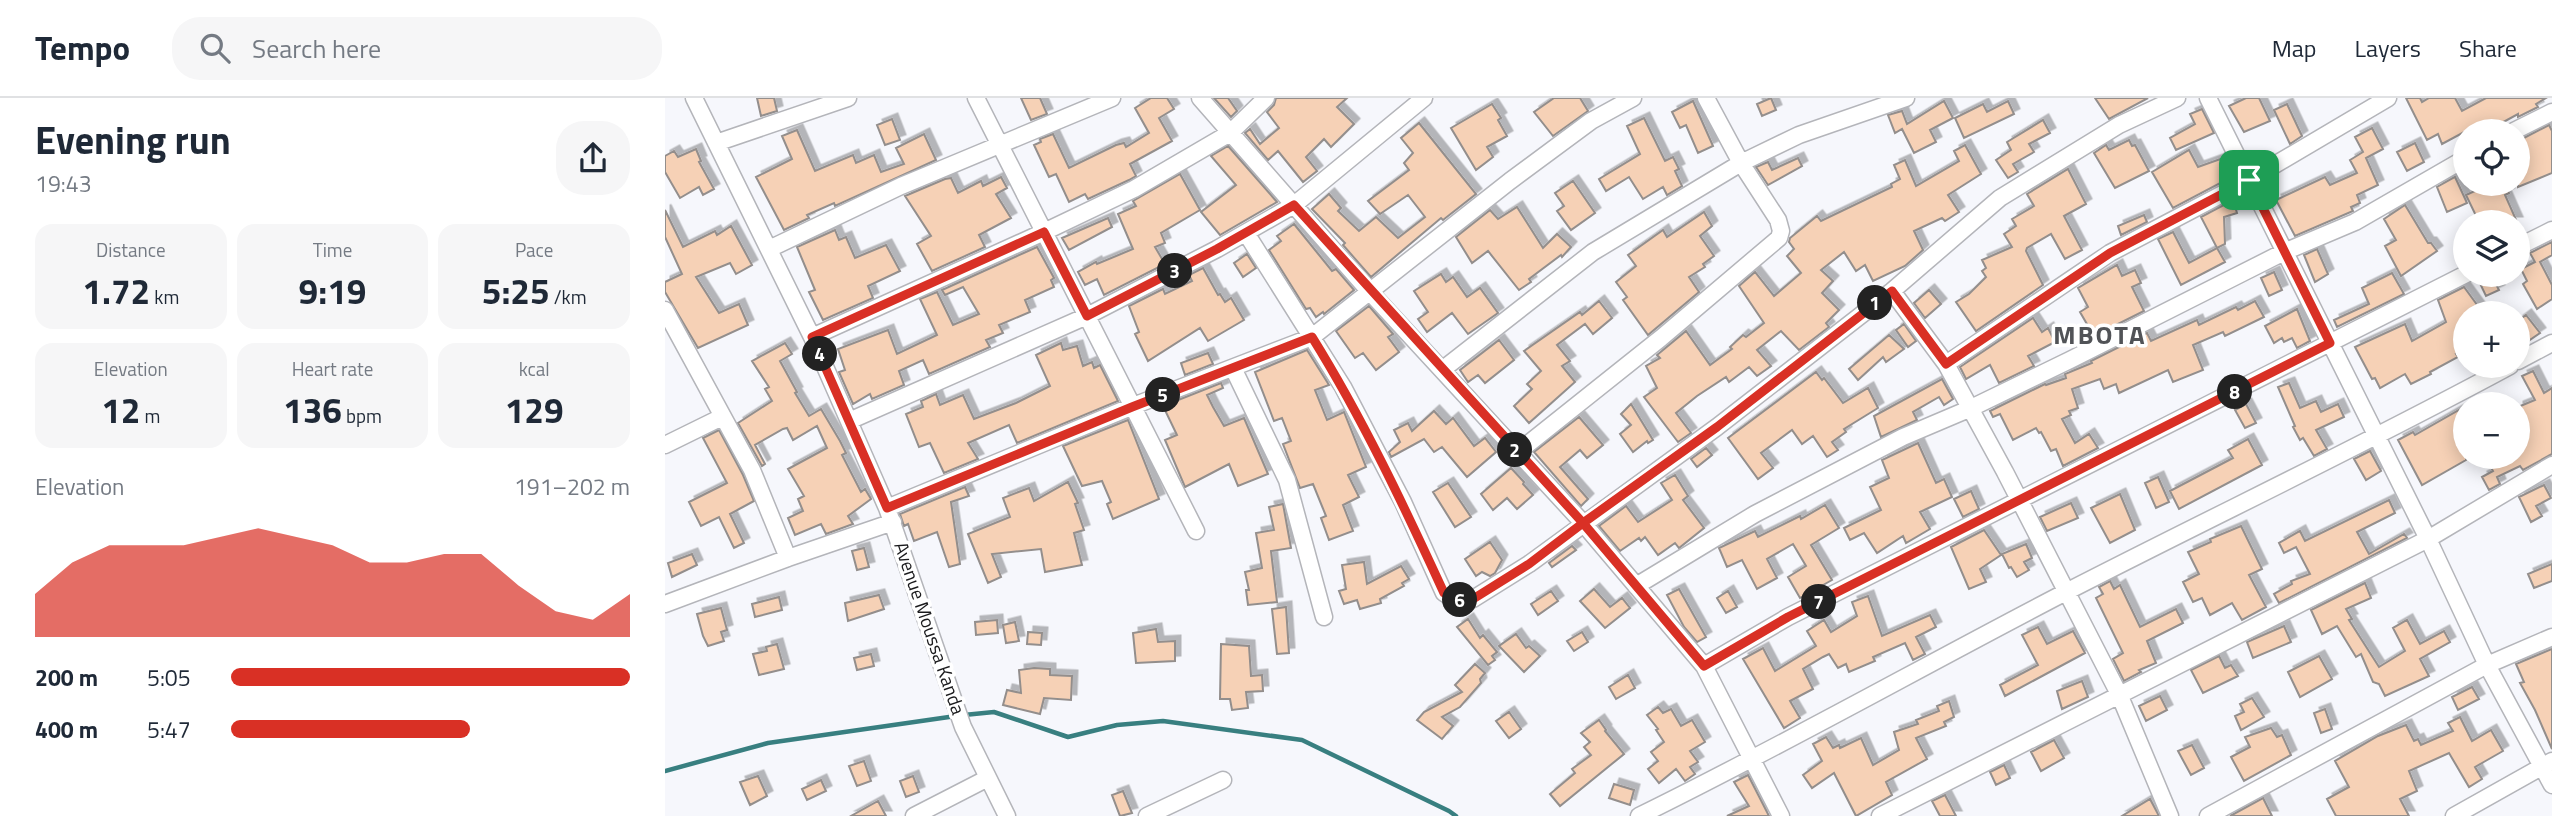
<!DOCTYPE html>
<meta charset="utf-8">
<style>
body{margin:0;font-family:"Titillium Web",sans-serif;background:#f6f6f7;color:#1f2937;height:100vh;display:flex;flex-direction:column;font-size:26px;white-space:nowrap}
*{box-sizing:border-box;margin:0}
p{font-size:23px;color:#747a83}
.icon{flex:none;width:38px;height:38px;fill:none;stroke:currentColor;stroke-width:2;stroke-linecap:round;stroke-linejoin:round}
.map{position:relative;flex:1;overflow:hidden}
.side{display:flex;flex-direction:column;background:#fff;width:665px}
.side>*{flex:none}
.buttons{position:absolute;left:1788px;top:21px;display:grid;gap:14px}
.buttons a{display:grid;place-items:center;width:77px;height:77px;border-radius:50%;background:#fff;box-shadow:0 4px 18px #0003;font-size:35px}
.pin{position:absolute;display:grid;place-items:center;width:60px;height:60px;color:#fff;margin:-30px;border-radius:14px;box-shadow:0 4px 10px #0006}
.km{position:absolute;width:35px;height:35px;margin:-18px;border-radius:50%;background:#222;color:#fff;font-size:19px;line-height:35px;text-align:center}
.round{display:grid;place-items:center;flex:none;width:74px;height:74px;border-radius:28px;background:#f6f6f7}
.summary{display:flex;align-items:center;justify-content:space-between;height:119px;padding:0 35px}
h1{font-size:38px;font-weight:700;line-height:52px}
.stats{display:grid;grid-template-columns:repeat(3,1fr);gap:10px;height:119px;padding:7px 35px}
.stats div{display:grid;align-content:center;border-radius:18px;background:#f6f6f7;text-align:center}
.stats b{font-size:35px;font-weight:700}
.stats small{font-size:19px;font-weight:400}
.stats p{font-size:19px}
.chart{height:196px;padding:14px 35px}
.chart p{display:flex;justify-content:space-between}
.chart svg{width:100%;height:126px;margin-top:7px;fill:#d93025;opacity:.7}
ul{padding:0 35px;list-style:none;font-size:23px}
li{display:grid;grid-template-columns:112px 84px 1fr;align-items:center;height:52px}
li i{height:18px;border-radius:9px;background:#d93025}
header{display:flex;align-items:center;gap:42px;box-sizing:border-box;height:98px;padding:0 35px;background:#fff;border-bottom:2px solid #e0e1e3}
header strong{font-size:33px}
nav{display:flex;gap:38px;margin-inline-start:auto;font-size:24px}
.search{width:490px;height:63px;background:#f6f6f7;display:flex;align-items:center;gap:18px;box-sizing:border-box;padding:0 24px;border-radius:28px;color:#747a83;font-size:26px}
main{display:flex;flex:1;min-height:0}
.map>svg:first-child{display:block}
</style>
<header>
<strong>Tempo</strong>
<div class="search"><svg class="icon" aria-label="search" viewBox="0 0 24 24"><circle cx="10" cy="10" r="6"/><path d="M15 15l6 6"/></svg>Search here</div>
<nav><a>Map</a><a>Layers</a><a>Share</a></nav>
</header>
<main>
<section class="side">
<div class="summary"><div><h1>Evening run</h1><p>19:43</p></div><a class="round"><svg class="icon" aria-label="share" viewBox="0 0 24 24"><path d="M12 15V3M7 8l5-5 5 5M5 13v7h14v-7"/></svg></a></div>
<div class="stats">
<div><p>Distance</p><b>1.72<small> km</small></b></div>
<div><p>Time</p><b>9:19</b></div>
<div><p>Pace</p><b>5:25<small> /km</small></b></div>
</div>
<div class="stats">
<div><p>Elevation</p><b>12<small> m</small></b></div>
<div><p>Heart rate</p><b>136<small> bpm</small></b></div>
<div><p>kcal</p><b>129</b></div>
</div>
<div class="chart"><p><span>Elevation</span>191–202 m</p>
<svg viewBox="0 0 160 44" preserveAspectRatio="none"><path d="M0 44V29L10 18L20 12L30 12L40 12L50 9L60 6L70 9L80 12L90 18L100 18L110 15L120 15L130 26L140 35L150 38L160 29V44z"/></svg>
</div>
<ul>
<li><b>200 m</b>5:05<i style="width:100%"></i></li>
<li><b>400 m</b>5:47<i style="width:60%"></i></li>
</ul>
</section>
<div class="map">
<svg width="1887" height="718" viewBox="0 0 1887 718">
<defs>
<filter id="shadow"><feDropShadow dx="5.5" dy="-5.5" stdDeviation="0" flood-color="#0004"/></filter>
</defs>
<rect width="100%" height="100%" fill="#f6f7fc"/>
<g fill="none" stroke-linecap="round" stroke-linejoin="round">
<!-- stream -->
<path stroke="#387f80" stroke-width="4.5" d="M299 617 329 614 403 639 452 627 498 623 637 642 784 713 791 718
M0 673 103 645 291 618"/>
</g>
<!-- building -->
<path fill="#f6d1b6" stroke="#938e8c" stroke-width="2" filter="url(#shadow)" d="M92 0H109L112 13 96 18Z
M356 0H375L382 16 366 22Z
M486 0H502L509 11 494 20 507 43 465 66 471 78 464 82 423 101 420 96 404 104 391 76 384 79 369 47 376 44 375 41 388 36 404 70 451 47 459 45 461 49 484 35 470 10Z
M549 0H563L572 13 566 19Z
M611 0H682L672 9 689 26 666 49 659 41 641 59 652 73 638 84 613 53 603 62 580 35 585 31 595 46 614 30 602 14 609 7Z
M889 0H915L923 13 888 38 869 14Z
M1106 0 1111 12 1097 18 1092 6Z
M1430 0H1483L1444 21Z
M1581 0H1594L1605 23 1579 34 1564 8Z
M1741 0H1755L1757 4 1764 0H1790L1797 13 1821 0H1881L1871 6 1873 9 1853 19V16L1822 33H1801L1777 46 1773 36 1762 42Z
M1028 3 1048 48 1033 55 1021 27 1015 30 1007 14Z
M1279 3 1288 20 1265 32 1271 44 1249 55 1237 31 1230 35 1223 17 1237 13 1242 26Z
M1343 3 1349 16 1299 40 1290 20 1318 6 1322 14Z
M827 6 836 20 833 22 842 38 822 49 828 59 811 72 786 30Z
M1622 6 1637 38 1625 46 1609 12Z
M1537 11 1549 35 1511 52 1505 40 1530 26 1525 16Z
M979 20 1000 63 1008 59 1014 71 1010 73 1017 88 1002 97 998 89 978 101 964 79 941 93 934 81 975 56 962 28Z
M227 21 235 42 220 47 212 27Z
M1378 22 1385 35 1364 46 1369 54 1348 66 1353 74 1343 80 1331 62 1346 52 1342 44Z
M754 25 811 96 778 122 776 120 706 179 678 147 680 145 647 111 664 96 676 110 673 113 694 133 711 119 733 140 760 119 743 97 715 116 703 103 744 72 739 65 748 55 736 40Z
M1884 27 1887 33V75L1853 89V43Z
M1707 30 1718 51 1701 60 1713 87 1692 97 1695 105 1686 109 1688 113 1630 138 1611 102 1660 79 1665 87 1692 75 1685 62 1698 54 1690 39Z
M132 32 150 73 188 57 191 65 209 57 216 74 239 66 231 50 259 36 271 62 170 108 169 105 142 117 144 120 119 132 91 79 127 61 117 38Z
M1464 42 1467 48 1470 47 1484 73 1450 90 1429 55 1441 47 1444 52Z
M1750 45 1759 64 1742 73 1732 54Z
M1300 47 1316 76 1283 97 1294 114 1280 123 1277 120 1249 133 1258 152 1240 168 1208 183 1200 167 1191 173 1179 154 1156 172 1168 183 1157 195 1174 212 1161 225 1164 229 1134 252 1116 233 1092 252 1106 268 1092 278 1084 269 1064 284 1061 279 1032 298 1011 315 1026 335 1013 344 979 299 992 290 981 268 995 260 992 257 1021 233 1045 267 1067 251 1065 249 1078 237 1081 239 1099 225 1074 188 1090 174 1109 198 1136 175 1122 158 1129 151 1124 144 1125 140 1152 118 1156 123 1227 89 1226 86 1235 81 1229 67 1240 62 1251 88 1294 63 1289 53Z
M563 48 612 104 555 137 536 114 571 87 546 58Z
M31 51 36 63 34 64 49 91 38 97 34 89 15 100 0 74V58L9 53 13 59Z
M1524 52 1533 69 1561 59 1566 70 1559 72 1563 81 1508 110 1487 74Z
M1133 60 1137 68 1103 87 1091 69 1103 64 1107 72Z
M1403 71 1421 106 1399 118 1417 152 1400 161 1386 136 1362 150 1361 153 1378 187 1311 233 1291 204 1304 196 1321 179 1317 173 1321 170 1317 162 1347 149 1339 136 1351 128 1347 121 1369 108 1362 96Z
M515 76 535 112 496 135 500 145 490 149 500 166 439 197 432 181 420 187 413 174 431 164 432 166 468 151 453 116 471 108 468 103Z
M336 79 342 90 331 96 346 120 314 137 320 149 267 173 252 146 266 138 240 98 280 81 286 80 293 95 316 83 318 88Z
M1790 79 1802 105 1782 114 1772 89Z
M908 83 930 115 906 132 892 113 899 108 890 95Z
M1825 86H1839L1844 95 1840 97 1852 124H1814L1801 97Z
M1570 101 1571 104 1569 105 1572 115 1559 119 1560 146 1552 150 1536 119Z
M1740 107 1763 145H1766L1772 153 1736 178 1720 148 1731 142 1719 121Z
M852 109 878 150 892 136 906 149 897 159 896 157 864 181 866 184 854 192 823 153 807 165 791 139 825 112 833 121Z
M0 112 18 149 50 133 52 137 66 128 87 167 71 176 65 165 31 179 54 215 74 206 83 227 33 250 0 194V184L17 176 0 139Z
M1039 114 1047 128 1035 138 1049 158 1038 166 1040 169 1024 179 1034 194 983 237 958 202 962 199 951 184 971 168 963 157 998 132 1002 139Z
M1479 117 1482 124 1456 137 1453 128Z
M443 120 447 129 404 152 397 140Z
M629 126 667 173 671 171 689 192 659 216 658 214 651 219 645 210 641 211 604 152 616 143 612 138Z
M170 132 174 142 181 139 190 160 221 147 235 173 203 188 208 200 158 222 144 194 150 192 132 149Z
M1508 134 1524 165 1552 150 1560 164 1516 187 1493 141Z
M1887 144V157L1875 164 1887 187V201L1872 211 1858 186 1862 183 1856 171 1870 164 1865 155Z
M372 149 389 180 386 182 389 189 360 202 365 214 334 227 338 235 321 242 325 249 264 276 258 262 234 273 239 287 207 301 205 296 188 306 174 274 180 272 173 251 223 232 232 256 272 237 255 201 272 194 288 227 314 216 298 189 280 197 277 192Z
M1652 151 1663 176 1650 184 1639 157Z
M582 156 591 170 578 179 569 165Z
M1452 167 1457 178 1470 172 1476 185 1467 189 1479 213 1433 236 1431 230 1426 233 1415 214 1423 209 1413 190Z
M538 170 553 197 555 196 560 204 566 200 579 222 543 243 535 230 483 263 470 236 474 234 464 208 498 191 500 196 527 183 524 177Z
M1609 174 1617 192 1604 198 1596 180Z
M1727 175 1739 196 1672 229 1669 222 1704 206 1697 190Z
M776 176 781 184 788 179 802 199 815 190 833 215 803 236 787 215 762 234 753 221 763 214 749 193Z
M1811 177H1826L1834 192 1821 198Z
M1799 189 1818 215H1801V252L1791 256 1793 259 1765 274 1766 276 1746 286 1740 276 1715 290 1710 280 1707 281 1690 249 1740 226 1747 243 1781 224 1773 202Z
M1264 192 1276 206 1260 220 1249 205Z
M934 203 947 220 928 236 920 226 892 247 905 263 897 268 910 284 864 325 849 308 867 291 862 286 876 273 859 253 915 214 917 217Z
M1590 203 1599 219 1560 238 1558 234 1528 247 1538 272 1508 284 1503 272 1454 295 1451 286 1439 291 1435 281 1407 291 1413 310 1404 313 1406 317 1397 321 1410 345 1424 336 1433 350 1398 368 1391 351 1386 353 1376 334 1374 335 1371 330 1348 342 1335 316 1328 319 1325 313 1380 286 1381 287 1401 280 1400 276 1427 265 1426 263 1482 235 1486 243 1532 222 1534 227 1571 209 1573 212Z
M704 208 728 236 723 239 734 254 711 272 698 255 690 260 671 233Z
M1632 211 1645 243 1632 250 1627 240 1619 244 1617 240 1609 245 1600 228Z
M1861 217 1875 235 1853 250V223Z
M1368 220 1377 234 1383 230 1390 244 1363 258 1369 268 1334 285 1325 267 1301 281 1295 269Z
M1239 226 1251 243 1243 249 1231 232Z
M1224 237 1239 251 1221 264 1218 259 1193 282 1184 271Z
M834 242 849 262 820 285 813 277 803 284 795 272Z
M120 245 127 256 115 263 132 294 130 295 144 318 156 311 175 343 181 355 177 357 196 394 200 391 206 401 183 418 188 426 161 436 156 426 130 437 123 420 138 413 133 401 139 398 123 371 162 350 152 328 128 342 122 330 118 331 90 347 100 366 97 368 73 325 107 303 100 291 104 289 87 263Z
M396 245 398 252 412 248 418 268 427 264 429 270 435 267 453 303 352 345 344 327 303 345 313 361 279 375 265 345 254 349 241 316 258 309 256 303 271 296 275 307 298 297 309 321 351 305 385 288 371 257Z
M642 252 664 287 650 292 662 322 679 314 701 369 683 377 694 399 678 407 688 433 664 442 656 420 661 418 648 386 635 390 618 346 626 343 617 320 609 323 590 274Z
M543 255 548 266 520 277 516 265Z
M1868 273 1879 295 1887 290V356L1858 372 1855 368 1832 379 1835 386 1824 392 1817 379 1828 373 1820 359H1853V309L1870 302 1857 278Z
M1151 274 1157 282 1159 280 1178 305 1203 290 1213 310 1179 331 1181 334 1167 344 1173 352 1162 359 1148 338 1137 346 1127 332 1096 355 1108 370 1093 381 1063 340Z
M1277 281 1288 301 1279 307 1274 299 1248 314 1252 322 1216 339 1209 318Z
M556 285 558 290 542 297 548 309 559 328 579 320 603 376 573 388 564 366 520 389 500 342 512 337 498 308Z
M1624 285 1635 310 1651 303 1656 314 1673 306 1679 319 1651 332 1662 351 1649 358 1638 340 1635 342 1628 329 1630 328 1613 289Z
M966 306 988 342 983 345 982 343 968 354 955 336 966 327 956 316Z
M1581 306 1591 325 1580 330 1570 312Z
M1801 308V362L1757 387 1733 342 1748 334 1750 337Z
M769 313 781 326 788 320 809 348 820 340 831 354 802 379 777 349 769 354 759 341 726 359 724 354 735 344 729 332 743 325 747 333Z
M914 319 938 347 922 360 915 352 895 369 923 401 916 408 869 354Z
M463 322 494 401 448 421 442 406 446 404 437 383 417 388 398 348Z
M54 332 78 377 89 403 65 416 79 445 69 450 54 419 36 428 24 404 62 385 38 340Z
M1583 341 1597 367 1514 411 1505 393 1568 360 1563 352Z
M1253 345 1271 385 1279 381 1287 399 1255 414 1265 431 1241 445 1238 438 1212 455 1199 435 1185 442 1179 430 1216 412 1205 389 1224 380 1217 362Z
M1041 350 1047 357 1032 369 1026 361Z
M1705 353 1716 373 1701 382 1689 361Z
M846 370 859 384 858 386 868 397 852 411 842 400 828 412 816 396Z
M1010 377 1023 398 1018 402 1039 430 1014 450 1010 445 993 457 980 439 976 443 974 440 955 453 934 428 961 408 973 424 1007 402 996 385Z
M1493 379 1504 404 1491 410 1480 385Z
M403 384 413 405 410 406 419 432 409 435 417 467 380 474 376 451 327 456 336 479 323 485 303 436 345 419 338 400 364 390 369 403Z
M783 385 806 419 790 429 768 394Z
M1879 387 1886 400 1871 408 1877 418 1866 424 1854 399Z
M300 389 304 398 286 404 295 466 284 469 272 434 249 443 243 426 239 428 235 416Z
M1306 393 1314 411 1298 419 1289 401Z
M1455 396 1470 432 1445 445 1426 410Z
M1724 402 1730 415 1692 434 1704 456 1739 436 1742 440 1614 505 1609 496 1627 486 1626 483 1645 476 1631 449 1619 455 1614 445 1635 433 1640 443Z
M1406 405 1413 420 1382 433 1375 419Z
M618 406 626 450 606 453 612 504 583 507 581 492H584L580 474 597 470 591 435 609 432 604 409Z
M1160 407 1174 430 1146 447 1167 482 1135 500 1123 479 1141 468 1128 446 1102 461 1112 480 1092 491 1077 462 1062 469 1054 450 1090 433 1093 439 1135 418 1136 421Z
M1576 428 1597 471 1584 477 1601 509 1577 522 1567 505 1545 517 1537 500 1528 504 1518 484 1534 476 1523 454 1546 444 1545 441Z
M1319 432 1336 457 1315 471 1321 484 1304 491 1286 449Z
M825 444 837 462 830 475 825 478 817 474 811 478 800 461Z
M1361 446 1367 460 1359 464 1364 472 1352 479 1346 469 1344 470 1337 456Z
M907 448 911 452 887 469 884 465Z
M199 450 204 469 192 472 187 453Z
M27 456 32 467 7 479 3 465Z
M699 464 702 486 736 468 744 481 737 485 739 488 715 501 716 505 695 511 692 502 679 506 674 493 681 491 677 467Z
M1887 466V483L1869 490 1863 476Z
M1445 483 1449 491 1455 487 1475 529 1511 511 1518 525 1482 543 1491 565 1474 572 1476 574 1459 583 1448 561 1458 555 1431 500 1438 496 1434 489Z
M1700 485 1706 500 1681 511 1687 521 1684 522 1714 569 1740 553 1728 530 1742 522 1755 546 1779 533 1785 544 1755 561 1764 578 1720 598 1714 586 1708 584 1696 556 1691 559 1672 528 1657 536 1646 512Z
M929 491 945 509 957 500 965 510 940 530 915 503Z
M1014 491 1041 539 1032 544 1019 529 1002 497Z
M886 493 893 503 873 517 866 506Z
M1063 493 1072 509 1061 515 1052 500Z
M214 497 219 511 183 523 180 505Z
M1203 498 1217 538 1265 517 1271 529 1251 539 1260 556 1248 562 1240 545 1208 559 1210 563 1184 574 1181 566 1173 570 1164 556 1158 559 1138 571 1148 591 1125 603 1135 620 1119 630 1078 561 1098 550 1110 573 1151 548 1142 533 1159 522 1166 534 1192 518 1187 504Z
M114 499 117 512 90 519 87 506Z
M621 509 624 555 612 556 607 511Z
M56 510 62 532 56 534 59 543 43 548 38 538 32 516Z
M803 521 815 540 818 537 832 554 827 558 830 562 823 567 792 529Z
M332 522 333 535 311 537 310 524Z
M350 524 354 543 341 545 338 527Z
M1619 528 1626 544 1588 560 1582 544Z
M1373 529 1382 546 1408 533 1420 555 1340 598 1335 587 1373 567 1357 537Z
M491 531 493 544 510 543V563L471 565 468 535Z
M363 534 377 535 376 547 362 546Z
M917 534 923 544 909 553 902 543Z
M851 536 861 550 864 548 875 558 859 574 834 548Z
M112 546 119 571 94 577 88 556 102 553 101 549Z
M556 546 584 548 586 578 597 577 598 593 581 594 583 610 567 612 565 601H555Z
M1887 551V651L1870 612 1855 585 1859 584 1851 566Z
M206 556 209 568 192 572 189 560Z
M1554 558 1560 570 1566 567 1573 578 1538 595 1526 572Z
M1654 558 1667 581 1635 599 1623 574Z
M810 566 820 575 815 581 816 585 795 609 777 619 788 628 777 641 752 622 759 614 797 594 790 587Z
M369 570 385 571V577L407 578 406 602 379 600 375 616 338 607 342 592 356 595 354 572Z
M963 577 970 590 951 601 944 589Z
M1417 583 1423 599 1397 611 1392 593Z
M1807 589 1814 601 1793 612 1787 599Z
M1495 598 1502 612 1481 623 1474 608Z
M1587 600 1599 619 1576 632 1570 618 1579 614 1575 606Z
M1284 603 1289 619 1279 624 1281 628 1251 640 1262 661 1221 684 1227 697 1191 718 1169 675 1147 690 1138 677 1157 663 1148 646 1161 639 1168 650 1174 647 1175 650 1196 640 1208 667 1234 652 1229 634 1253 626 1251 622 1274 613 1272 608Z
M993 609 998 615 1006 611 1016 628 1027 622 1040 644 1025 653 1033 664 1025 669 1030 676 1020 683 1011 671 994 685 983 671 993 663 986 654 999 644 991 632 993 631 982 617Z
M1660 611 1667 631 1656 635 1649 615Z
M844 614 856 631 844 640 831 623Z
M1795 619 1807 643 1826 632 1838 653 1810 669 1817 681 1804 689 1784 655 1744 673 1752 693 1735 701 1744 718H1671L1662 701 1684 689 1670 663 1713 638 1741 627 1749 643 1753 641 1756 647 1788 633 1783 625Z
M934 622 941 632 940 633 959 656 895 708 885 696 910 675 907 671 926 657 919 649 925 644 916 635Z
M1606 630 1612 639 1617 637 1626 657 1579 683 1566 659 1585 649 1580 639Z
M1389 642 1399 660 1376 673 1366 654Z
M1527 647 1539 670 1526 677 1513 653Z
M199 663 206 683 192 688 184 668Z
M1339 667 1345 680 1331 687 1325 674Z
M1083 677 1104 718H1062L1084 708 1069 684Z
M93 678 102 698 85 707 75 684Z
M248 678 254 694 241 699 235 683Z
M156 682 161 693 142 702 137 691Z
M949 686 969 692 965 707 944 700Z
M458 693 467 715 455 718 447 697Z
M1280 697 1291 718H1275L1267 703Z
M1598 700 1607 718H1565Z
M1485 701 1494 718H1457Z
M213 703 221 718H186Z"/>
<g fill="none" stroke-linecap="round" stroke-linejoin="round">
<!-- minor casing -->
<g stroke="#b4b5ba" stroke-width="19">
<path id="minor" d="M29 0 147 239 222 410 298 629 342 718
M311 0 531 433
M535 0 705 194 918 425 1039 568 1116 718
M1543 0 1763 441 1822 567 1887 687
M1849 33 1887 14
M51 45 183 0
M581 135 678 289 738 404 779 495 792 503 808 501 864 466 1052 329 1227 193 1335 100 1454 27 1512 0
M1853 149 1887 132
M104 151 236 88 447 0
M1227 193 1281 266 1340 374 1454 596 1505 718
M0 212 87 372 123 460
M147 239 379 134 469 91 565 35 601 0
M1853 263 1887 245
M1281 266 1445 155 1584 82 1723 0
M568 270 622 382 659 519
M777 272 928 154 1076 65 1134 37 1241 0
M184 323 422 218 552 151 629 107 759 0
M0 347 57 319
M853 354 996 240 1114 140 1116 133 1113 122 1076 65 1041 0
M222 410 468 308 647 239 845 83 926 23 968 0
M971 488 1090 416 1238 339 1304 311 1405 262 1619 154 1690 124 1801 60
M0 506 123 460 228 424
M1039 568 1123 519 1801 176
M249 718 323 680
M482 718 558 682
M974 718C1119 647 1258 568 1401 494 1549 418 1699 347 1845 268
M1215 718 1763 441 1887 367
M1543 718 1822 567 1887 539
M1789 718 1887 663"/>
</g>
<!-- minor -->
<use href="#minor" stroke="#fff" stroke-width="16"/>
</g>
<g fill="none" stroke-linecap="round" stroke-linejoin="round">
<!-- route casing -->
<g stroke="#fff" stroke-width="14">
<path id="route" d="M1584 82 1445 155 1281 266 1227 193 1052 329 918 425 629 107 552 151 422 218 379 134 147 239 222 410 467 309 647 239C698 321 739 408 779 495L792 503 808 501 864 466 918 425 1039 568 1123 519 1665 245 1584 82"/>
</g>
<!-- route -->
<use href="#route" stroke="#d93025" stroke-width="9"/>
</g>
<g text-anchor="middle" stroke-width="7" stroke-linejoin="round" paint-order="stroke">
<!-- street labels -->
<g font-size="19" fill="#1a1a1c" stroke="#fff">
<text transform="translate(265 530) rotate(71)" y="7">Avenue Moussa Kanda</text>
</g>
<!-- district labels -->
<g font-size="26" font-weight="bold" letter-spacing="2" fill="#515357" stroke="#fff">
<text x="1435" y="246">MBOTA</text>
</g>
</g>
</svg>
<div class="buttons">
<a><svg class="icon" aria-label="locate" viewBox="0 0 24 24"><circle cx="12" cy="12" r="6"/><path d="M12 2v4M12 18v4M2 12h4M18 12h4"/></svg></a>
<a><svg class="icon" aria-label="layers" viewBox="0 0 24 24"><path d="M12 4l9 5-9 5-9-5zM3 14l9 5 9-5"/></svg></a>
<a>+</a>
<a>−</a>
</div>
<div class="pin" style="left:1584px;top:82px;background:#1e9e55"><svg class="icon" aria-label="arrive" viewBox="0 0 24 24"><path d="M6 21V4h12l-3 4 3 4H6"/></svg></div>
<b class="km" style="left:1210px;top:205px">1</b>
<b class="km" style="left:850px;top:352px">2</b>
<b class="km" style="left:510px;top:173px">3</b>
<b class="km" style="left:155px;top:256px">4</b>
<b class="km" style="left:498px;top:297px">5</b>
<b class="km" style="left:795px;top:502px">6</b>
<b class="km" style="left:1154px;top:504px">7</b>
<b class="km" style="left:1570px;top:294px">8</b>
</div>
</main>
